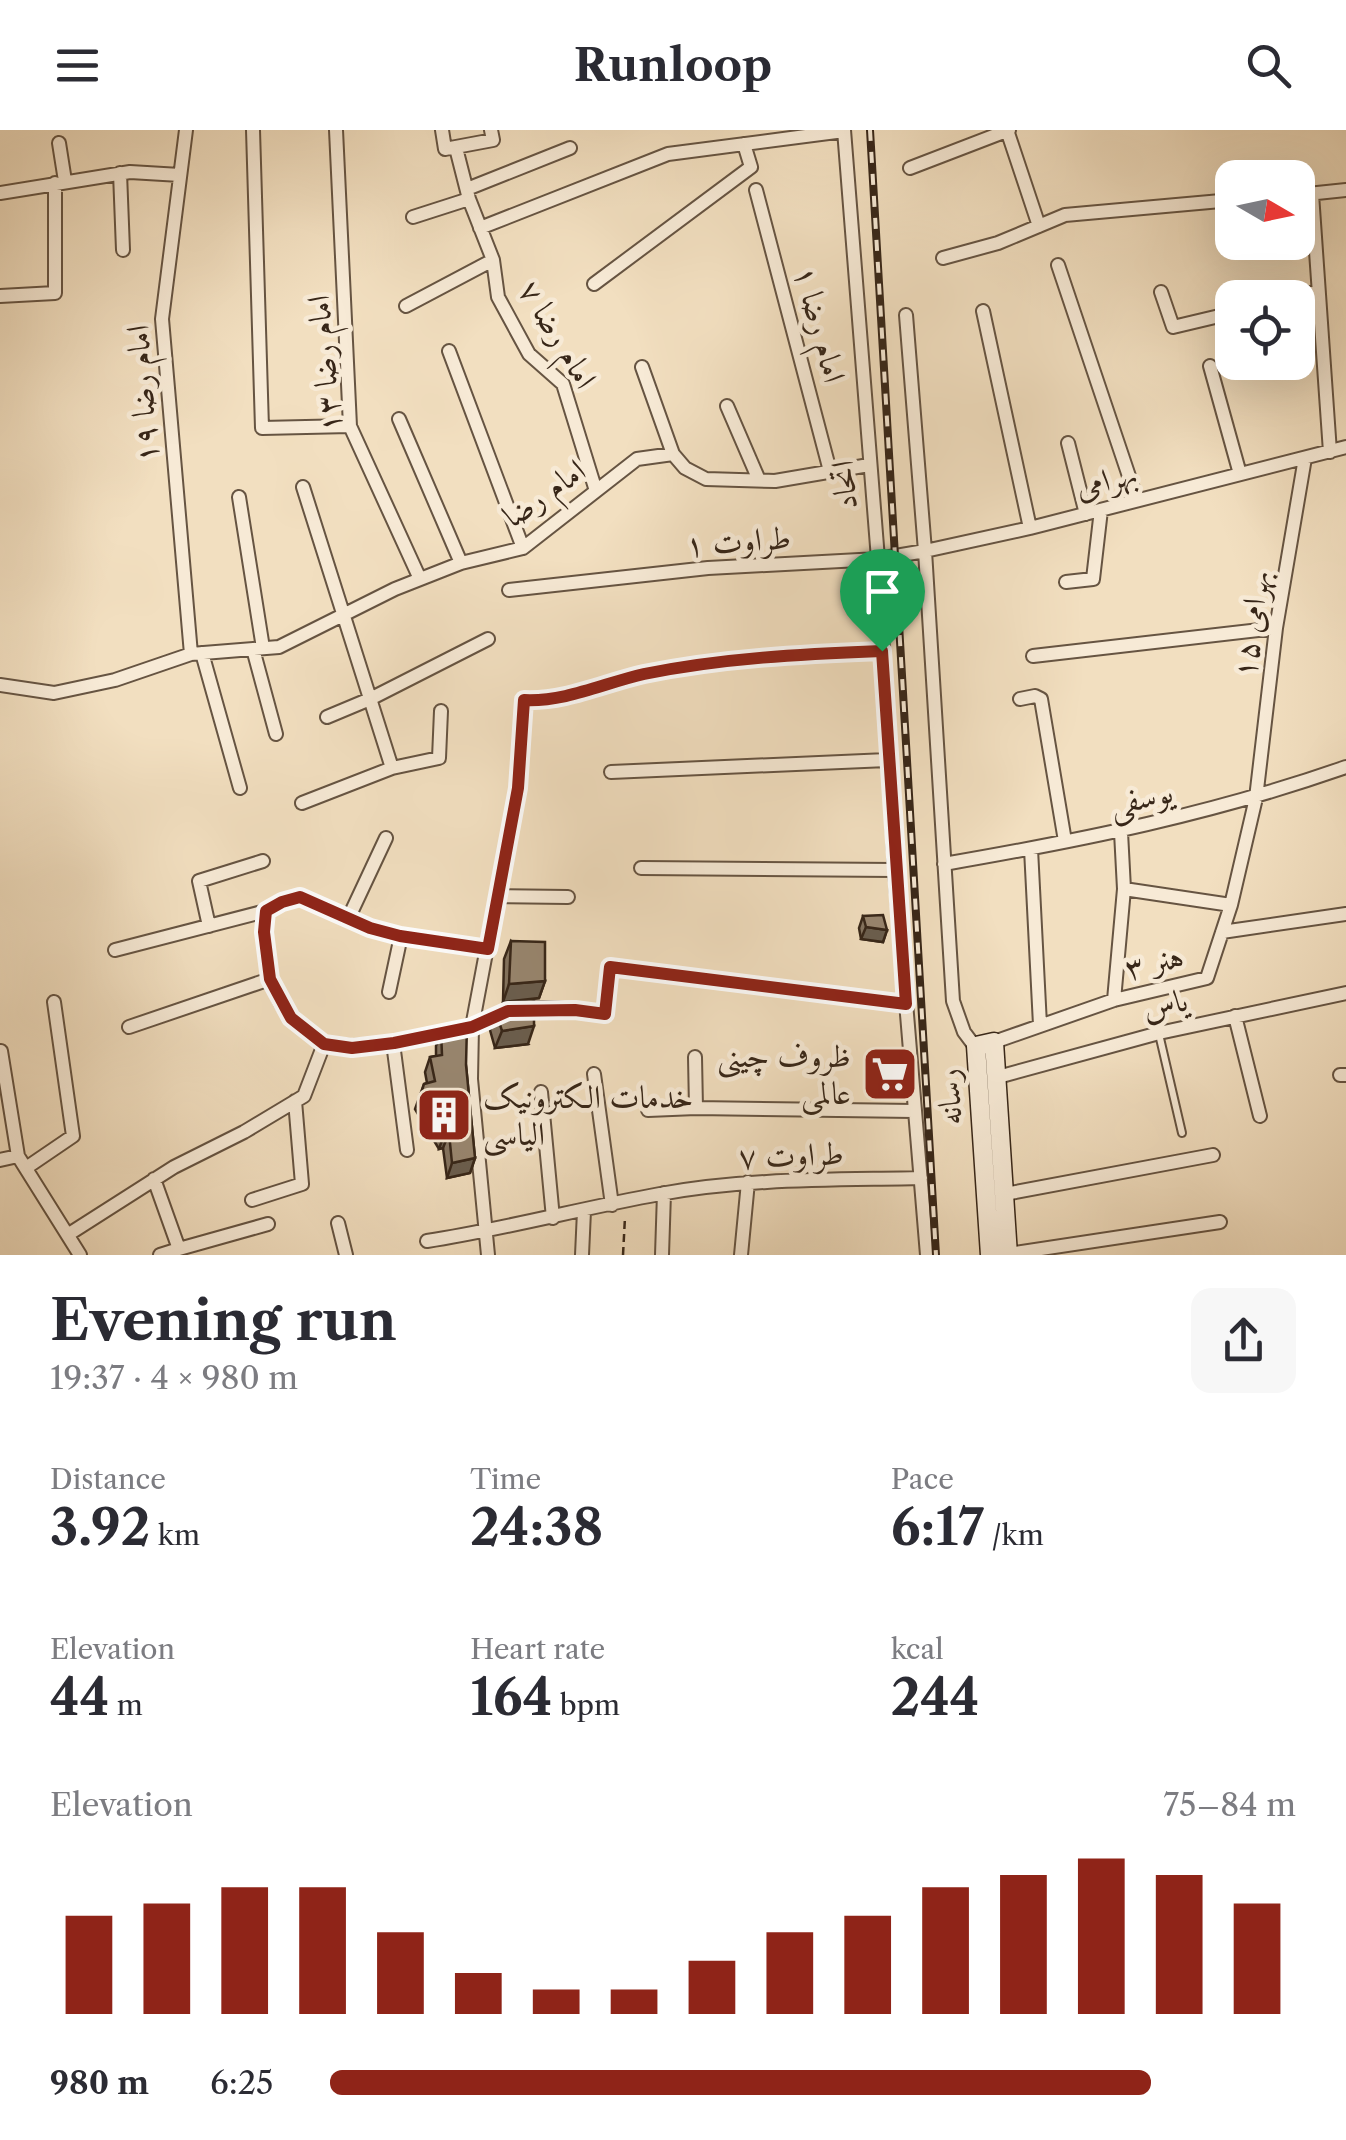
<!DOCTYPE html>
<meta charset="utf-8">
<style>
body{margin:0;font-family:"Libre Caslon Text",Amiri,serif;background:#f7f7f7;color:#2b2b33;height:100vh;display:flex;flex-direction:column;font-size:38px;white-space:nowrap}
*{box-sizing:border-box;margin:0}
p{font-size:32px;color:#7c7c81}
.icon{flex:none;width:55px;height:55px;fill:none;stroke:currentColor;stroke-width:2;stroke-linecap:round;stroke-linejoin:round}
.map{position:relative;height:1125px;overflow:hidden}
.side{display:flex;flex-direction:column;background:#fff;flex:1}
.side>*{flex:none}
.needle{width:65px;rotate:99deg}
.fabs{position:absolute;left:1215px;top:30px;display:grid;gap:20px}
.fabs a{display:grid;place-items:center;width:100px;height:100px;border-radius:20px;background:#fff;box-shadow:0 10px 40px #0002;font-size:50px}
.pin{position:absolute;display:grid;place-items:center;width:85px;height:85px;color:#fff;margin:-102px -42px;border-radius:50% 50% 50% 0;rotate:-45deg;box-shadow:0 0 10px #0007}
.pin .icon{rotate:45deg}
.round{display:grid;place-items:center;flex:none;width:105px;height:105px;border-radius:20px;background:#f7f7f7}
.head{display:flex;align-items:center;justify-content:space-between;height:170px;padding:0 50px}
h1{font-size:55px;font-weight:700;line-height:75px}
.stats{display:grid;grid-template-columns:repeat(3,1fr);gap:15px;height:170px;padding:10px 50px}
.stats div{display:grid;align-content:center}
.stats b{font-size:50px;font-weight:700}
.stats small{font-size:28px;font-weight:400}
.stats p{font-size:28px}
.chart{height:280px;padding:20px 50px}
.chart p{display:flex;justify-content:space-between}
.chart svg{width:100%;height:180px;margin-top:10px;stroke:#8f2418;stroke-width:6}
ul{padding:0 50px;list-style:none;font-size:32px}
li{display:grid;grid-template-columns:160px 120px 1fr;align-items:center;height:75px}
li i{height:25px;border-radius:12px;background:#8f2418}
header{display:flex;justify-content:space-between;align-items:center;height:130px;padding:0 50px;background:#fff;font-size:45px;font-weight:700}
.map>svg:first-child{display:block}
</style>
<header><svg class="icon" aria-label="menu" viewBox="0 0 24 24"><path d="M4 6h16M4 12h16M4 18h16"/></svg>Runloop<svg class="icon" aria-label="search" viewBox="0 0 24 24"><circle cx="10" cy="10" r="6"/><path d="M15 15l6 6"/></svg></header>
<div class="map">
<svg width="1346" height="1125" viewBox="0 0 1346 1125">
<rect width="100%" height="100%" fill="#f2dfc0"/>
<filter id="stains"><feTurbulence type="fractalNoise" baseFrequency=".002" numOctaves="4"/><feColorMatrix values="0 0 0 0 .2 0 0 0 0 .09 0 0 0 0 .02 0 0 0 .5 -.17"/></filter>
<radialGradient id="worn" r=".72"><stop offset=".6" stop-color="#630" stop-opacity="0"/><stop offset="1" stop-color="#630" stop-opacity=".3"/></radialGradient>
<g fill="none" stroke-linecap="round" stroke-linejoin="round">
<!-- lane casing -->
<g stroke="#665442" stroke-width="10">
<path id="lane" d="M1159 904 1182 1003"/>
</g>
<!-- street casing -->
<g stroke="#665442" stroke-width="16">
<path id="street" d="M186 0 162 189 191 524
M253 0 262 298 350 296
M336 0 350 296 420 449
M442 0 445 19 493 10 491 0
M844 0 878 429 895 740 927 1125
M1007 0 1039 96
M59 13 65 51
M456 18 469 69 493 130 498 167 529 224 563 254 596 361
M910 38 1009 0
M120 43 123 120
M467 59 570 18
M756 60 830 341
M0 63 130 42 180 45
M1312 64 1330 322
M1298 65 1346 60
M413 87 469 69
M480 98 668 24 844 1
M943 128 998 113 1065 85 1232 70
M1058 135 1137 370
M594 154 751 37 744 14
M1161 162 1173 197 1232 183
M0 166 55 163V53
M1291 168 1318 161
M406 176 493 130
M983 181 1030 398
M906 185 925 421 953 871 964 902 976 918
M449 221 523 418
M1210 236 1240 344
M642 237 673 324
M727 276 759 350
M399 289 461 433
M1068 313 1086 384
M239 367 263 518
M1066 452 1093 449 1101 380
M509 460 708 438 878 429 925 421 1030 398 1346 317
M253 519 276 604
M202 523 240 658
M1033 526 1276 498
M0 555 54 563 115 550 191 524 279 517 395 459 461 433 523 418 637 329 673 324 685 338 706 349 775 351 869 335
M1020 569 1035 566 1041 569 1065 711
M327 587 370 569 488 509
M392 638 439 628 441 581
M611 642 887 630
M302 673 392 638 303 357
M1031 719 1040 895
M944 734C1083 710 1212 684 1346 637
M641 738 895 740
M1124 759 1231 775
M497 766 568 767
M349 787 386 708
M209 796 199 751 263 731
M1222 802 1346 784
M401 806 488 819
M115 820 266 781
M1114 870 1124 759 1121 702
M1235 886 1260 986
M129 897 270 849
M994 912 1114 870 1207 848 1231 775 1256 668 1276 498 1305 328
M393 913 407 1020
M324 914C314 906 300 898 292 889 267 860 263 817 266 781L282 772 300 767 370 798 401 806 389 862
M1 921 18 1026 80 1125
M695 927 696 978
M594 944 612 1075
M1340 945H1346
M998 947 1159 903 1346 863
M541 962 553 1088
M648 980 696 978 914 981
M0 1030 18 1026
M26 1038 73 1006 54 872
M154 1049 179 1119 268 1094
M1005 1064 1213 1025
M252 1070 302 1054 295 971
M338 1093 346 1125
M69 1104 174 1037 244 1002 304 966 324 914C367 921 425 909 469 898 484 894 497 882 512 880 543 876 574 879 605 883L610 837 906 874
M427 1111C505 1099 582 1078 660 1064 747 1048 834 1050 921 1048
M1008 1124 1220 1092
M160 1125 179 1119
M488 1125 471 949 472 897 517 658 524 570C566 572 604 553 644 544 723 528 802 524 882 521
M582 1125 584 1081
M662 1125 664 1063
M741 1125 748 1052"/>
</g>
<!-- secondary casing -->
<g stroke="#372618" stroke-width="21">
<path id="secondary" d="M990 1125 976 916 994 912 1008 1125"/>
</g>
<!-- path -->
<path stroke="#372618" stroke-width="2.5" stroke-dasharray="8 5" stroke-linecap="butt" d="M623 1125 625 1087"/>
<!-- lane -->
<use href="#lane" stroke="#f7ead6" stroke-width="6"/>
<!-- street -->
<use href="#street" stroke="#f7ead6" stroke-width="12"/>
<!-- secondary -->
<use href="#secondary" stroke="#f7ead6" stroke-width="18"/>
<!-- rail casing -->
<g stroke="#372618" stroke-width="8">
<path id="rail" d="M870 0 936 1125"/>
</g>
<!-- rail -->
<use href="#rail" stroke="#f7ead6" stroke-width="4" stroke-dasharray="11" stroke-linecap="butt"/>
</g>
<!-- wall -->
<path fill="#83735f" stroke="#372618" stroke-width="2.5" d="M863 786 887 800 883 812 861 809 859 798Z
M511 811 545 851 539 868 503 872 504 829Z
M496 882 528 914 495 918 490 900Z
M441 901 466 935 475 1028 470 1043 447 1048 443 1018 439 1019 415 979 424 954 427 953 425 942 430 927 436 926V916Z"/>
<!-- shaded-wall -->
<path fill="#6a5e4e" stroke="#372618" stroke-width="2.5" d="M866 797 887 800 883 812 861 809Z
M545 851 539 868 503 872 509 854Z
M534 896 528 914 495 918 502 901Z
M449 1003 443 1018 439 1019 444 1004Z
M475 1028 470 1043 447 1048 452 1033Z"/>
<!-- building -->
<path fill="#98866f" stroke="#372618" stroke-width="2.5" d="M883 785 887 800 866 797 863 786Z
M511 811 545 812V851L509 854Z
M534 871V896L502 901 496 882 507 877Z
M467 895 466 935 475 1028 452 1033 449 1003 444 1004 421 964 424 954 435 951 430 927 442 925 441 901Z"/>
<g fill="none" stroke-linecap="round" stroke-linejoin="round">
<!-- route casing -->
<g stroke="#fff" stroke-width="20">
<path id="route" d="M882 521 906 874 610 837 605 884 575 880 508 881 472 897 394 913 352 918 324 914 291 888 270 849 264 802 266 781 282 772 300 767 370 798 400 806 488 819 518 658 524 570C566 572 604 553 644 544 723 528 802 524 882 521Z"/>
</g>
<!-- route -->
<use href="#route" stroke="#8f2418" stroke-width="12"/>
</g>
<!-- icons -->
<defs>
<g id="supermarket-square" transform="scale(2.875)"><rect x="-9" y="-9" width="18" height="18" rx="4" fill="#8f2418" stroke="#f7ead6"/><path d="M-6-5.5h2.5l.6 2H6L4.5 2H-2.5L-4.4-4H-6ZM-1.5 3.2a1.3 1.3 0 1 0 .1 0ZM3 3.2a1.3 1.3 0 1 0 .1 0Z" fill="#fff"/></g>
<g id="building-square" transform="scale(2.875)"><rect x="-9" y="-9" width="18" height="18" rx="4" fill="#8f2418" stroke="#f7ead6"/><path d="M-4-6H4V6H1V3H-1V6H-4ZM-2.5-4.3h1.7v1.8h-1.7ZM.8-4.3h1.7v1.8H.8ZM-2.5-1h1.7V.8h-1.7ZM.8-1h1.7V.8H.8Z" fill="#fff"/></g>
</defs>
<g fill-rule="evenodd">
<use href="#supermarket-square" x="890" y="944"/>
<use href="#building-square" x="444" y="985"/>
</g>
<g text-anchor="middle" stroke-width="9" stroke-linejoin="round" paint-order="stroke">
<!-- street labels -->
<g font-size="32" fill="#372618" stroke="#f7ead6">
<text transform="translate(820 194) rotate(75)" y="11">امام رضا ۱</text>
<text transform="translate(558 204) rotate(59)" y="11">امام رضا ۷</text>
<text transform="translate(324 234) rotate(-95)" y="11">امام رضا ۱۳</text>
<text transform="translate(142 264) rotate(-94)" y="11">امام رضا ۱۹</text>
<text transform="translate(1106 350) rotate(-15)" y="11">بهرامی</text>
<text transform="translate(844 355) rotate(-95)" y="11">اتحاد</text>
<text transform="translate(544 363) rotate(-35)" y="11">امام رضا</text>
<text transform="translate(738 411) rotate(-4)" y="11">طراوت ۱</text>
<text transform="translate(1251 494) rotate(-82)" y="11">بهرامی ۱۵</text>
<text transform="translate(1141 668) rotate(-13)" y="11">یوسفی</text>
<text transform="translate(1154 832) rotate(-13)" y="11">هنر ۳</text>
<text transform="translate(1165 874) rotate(-13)" y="11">یاس</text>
<text transform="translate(949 967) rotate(-94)" y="11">رسانه</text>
<text transform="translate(791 1025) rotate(-2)" y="11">طراوت ۷</text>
</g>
<!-- poi labels -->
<g font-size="32" fill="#372618" stroke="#f7ead6" text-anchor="end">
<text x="851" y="937">ظروف چینی<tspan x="851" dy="37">عالمی</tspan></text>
<text x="483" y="978" text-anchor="start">خدمات الکترونیک<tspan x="483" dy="37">الیاسی</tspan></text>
</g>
</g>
<rect width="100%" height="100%" filter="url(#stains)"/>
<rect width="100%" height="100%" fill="url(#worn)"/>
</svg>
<div class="fabs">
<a><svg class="needle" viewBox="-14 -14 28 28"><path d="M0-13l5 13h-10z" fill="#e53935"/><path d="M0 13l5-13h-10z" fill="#7c7c81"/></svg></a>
<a><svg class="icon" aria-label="locate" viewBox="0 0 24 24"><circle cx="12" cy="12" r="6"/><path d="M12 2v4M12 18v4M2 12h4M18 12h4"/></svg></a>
</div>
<div class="pin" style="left:882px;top:521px;background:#1e9e55"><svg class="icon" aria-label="arrive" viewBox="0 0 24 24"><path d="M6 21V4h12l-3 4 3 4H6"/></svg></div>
</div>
<section class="side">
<div class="head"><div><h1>Evening run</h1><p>19:37 · 4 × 980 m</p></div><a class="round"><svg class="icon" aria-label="share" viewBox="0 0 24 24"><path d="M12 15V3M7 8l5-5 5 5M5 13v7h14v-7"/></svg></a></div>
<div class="stats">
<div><p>Distance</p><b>3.92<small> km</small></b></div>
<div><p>Time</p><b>24:38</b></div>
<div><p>Pace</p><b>6:17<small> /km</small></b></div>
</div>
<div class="stats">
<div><p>Elevation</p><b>44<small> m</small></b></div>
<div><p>Heart rate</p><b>164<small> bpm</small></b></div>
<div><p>kcal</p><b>244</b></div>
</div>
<div class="chart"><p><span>Elevation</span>75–84 m</p>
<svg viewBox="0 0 160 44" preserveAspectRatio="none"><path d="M5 44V20M15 44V17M25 44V13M35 44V13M45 44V24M55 44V34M65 44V38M75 44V38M85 44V31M95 44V24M105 44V20M115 44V13M125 44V10M135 44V6M145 44V10M155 44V17"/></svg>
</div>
<ul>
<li><b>980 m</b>6:25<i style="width:85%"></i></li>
</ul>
</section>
